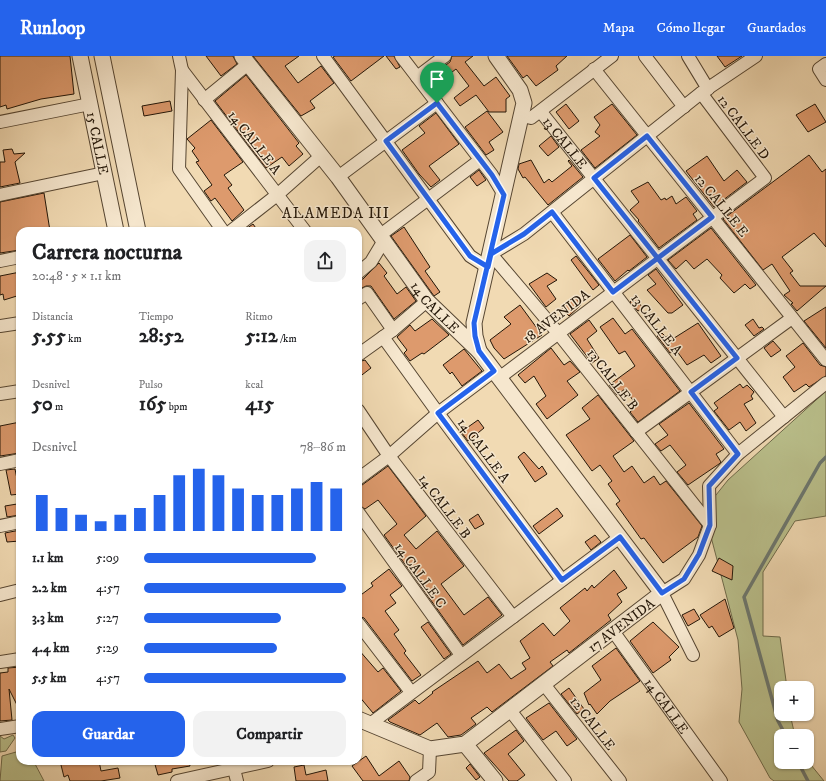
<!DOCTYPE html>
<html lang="es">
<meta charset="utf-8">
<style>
body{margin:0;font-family:"IM FELL DW Pica",serif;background:#f2f2f2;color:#202124;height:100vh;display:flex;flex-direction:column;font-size:15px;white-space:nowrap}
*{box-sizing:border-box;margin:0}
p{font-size:13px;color:#757577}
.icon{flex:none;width:22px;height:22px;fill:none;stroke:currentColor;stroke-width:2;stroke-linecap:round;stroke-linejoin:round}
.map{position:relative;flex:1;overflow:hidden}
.side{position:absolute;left:16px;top:171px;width:346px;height:538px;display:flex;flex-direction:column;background:#fff;border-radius:12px;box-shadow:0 1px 3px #0004}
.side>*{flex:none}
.buttons{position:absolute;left:774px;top:625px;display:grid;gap:8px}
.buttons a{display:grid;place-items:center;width:40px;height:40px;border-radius:8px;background:#fff;box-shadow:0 1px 3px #0004;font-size:20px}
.pin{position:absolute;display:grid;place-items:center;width:34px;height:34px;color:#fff;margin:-41px -17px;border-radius:50% 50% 50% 0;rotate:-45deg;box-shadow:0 0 4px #0007}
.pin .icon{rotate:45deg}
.round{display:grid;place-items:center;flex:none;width:42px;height:42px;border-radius:12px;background:#f2f2f2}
.summary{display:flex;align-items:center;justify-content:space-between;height:68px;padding:0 16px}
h1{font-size:22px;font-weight:700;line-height:30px}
.stats{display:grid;grid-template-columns:repeat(3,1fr);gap:6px;height:68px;padding:4px 16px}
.stats div{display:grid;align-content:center}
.stats b{font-size:20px;font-weight:700}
.stats small{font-size:11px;font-weight:400}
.stats p{font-size:11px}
.chart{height:112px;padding:8px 16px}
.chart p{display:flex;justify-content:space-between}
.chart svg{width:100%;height:72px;margin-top:4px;stroke:#2563eb;stroke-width:6}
.primary-button{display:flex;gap:8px;margin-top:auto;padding:8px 16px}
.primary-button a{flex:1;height:46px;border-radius:12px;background:#2563eb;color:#fff;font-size:16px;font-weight:700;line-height:46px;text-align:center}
.primary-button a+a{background:#f2f2f2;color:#202124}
ul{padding:0 16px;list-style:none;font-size:13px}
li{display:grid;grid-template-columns:64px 48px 1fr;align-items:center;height:30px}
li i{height:10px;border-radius:5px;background:#2563eb}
header{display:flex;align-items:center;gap:24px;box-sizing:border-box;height:56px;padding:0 20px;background:#2563eb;color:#fff}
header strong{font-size:19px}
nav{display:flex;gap:22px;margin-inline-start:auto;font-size:14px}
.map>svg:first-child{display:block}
</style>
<header>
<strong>Runloop</strong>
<nav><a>Mapa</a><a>Cómo llegar</a><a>Guardados</a></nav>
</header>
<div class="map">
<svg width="826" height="725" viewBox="0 0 826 725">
<rect width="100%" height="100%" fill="#f1dab3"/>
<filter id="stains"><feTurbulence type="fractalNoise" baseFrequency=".005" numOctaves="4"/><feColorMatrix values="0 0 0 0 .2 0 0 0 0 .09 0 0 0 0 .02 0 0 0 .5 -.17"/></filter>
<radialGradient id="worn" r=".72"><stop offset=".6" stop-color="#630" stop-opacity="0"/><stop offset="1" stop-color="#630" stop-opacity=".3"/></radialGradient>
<!-- green -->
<path fill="#bac08c" stroke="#6e6a4a" d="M826 335V460L795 465 763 516V580L780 581 787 632H781V658H790L795 680H781V706H807V704L824 725H774L770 722 739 666 742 633 738 584 704 454 728 424Z
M13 679 15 682 6 695 0 696V680L4 683Z
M16 696 20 698V705L34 706 44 725H0L2 700Z"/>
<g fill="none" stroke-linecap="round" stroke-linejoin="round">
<!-- stream -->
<path stroke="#6c776f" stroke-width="3.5" d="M786 680 778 665 744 541 820 407 826 401
M798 706 808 725"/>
</g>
<!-- building -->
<path fill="#dd9a6d" stroke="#221507" d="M0 0H70L74 38 41 43 7 53 6 49 0 51Z
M206 0H233L237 8 221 20Z
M253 0H299L285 10 298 27 321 10 334 27 310 45 315 52 301 60Z
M335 0H384L351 25 333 1Z
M386 0H394L400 11 396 13Z
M452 0H473L465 6 484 30 496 21 510 40 506 43V56H489L476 39 460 50 454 42 469 30 456 13 434 30 428 22 450 6Z
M507 0H567L556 10 558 14 536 30 527 19 523 22Z
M717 0H742L725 11Z
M246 19 299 87 296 90 303 98 289 110 282 101 266 112 215 45Z
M170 45 172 55 144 60 142 50Z
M566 48 579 65 569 73 556 56Z
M612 48 637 79 595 112 581 94 600 80 595 76 600 69 594 61Z
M815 48 826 66 808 76 796 59Z
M487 55 503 76 489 86 494 94 486 99 465 71Z
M436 57 459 88 429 110 440 124 431 131 419 118 402 94 425 77 419 70Z
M211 64 243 106 224 119 232 129 228 132 244 154 232 165 215 142 211 145 204 135 212 129 196 106 199 105 192 95 195 92 187 83Z
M551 80 559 91 548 100 539 90Z
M12 93 14 98 25 97 15 106 20 127 0 131V106H5L3 94Z
M809 99 822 116 826 113V191L814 177 782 201 793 215 790 217 800 230H826L797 255 791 248 793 247 784 239 790 235 772 208 763 214 723 163Z
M707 100 724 125 737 114 747 126 714 151 686 115Z
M531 104 544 127 549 123 552 126 572 110 568 105 569 104 583 121 548 149 525 121 523 122 518 113 519 108Z
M479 114 486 124 477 130 470 121Z
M648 126 661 144 665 142 666 144 672 140 676 148 686 141 697 155 693 158 697 164 659 192 643 171 638 165 639 164 630 154 639 146 631 135Z
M44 137 50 175H20V194L0 197V146Z
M253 168 258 175H243Z
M404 171 430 211 425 215 440 236 434 240 391 180Z
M711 172 756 229 750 233 745 228 734 237 720 222 722 219 707 203 694 213 686 204 676 213 668 204Z
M630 179 647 201 629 215 628 214 615 225 598 203Z
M576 200 599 229 593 234 571 204Z
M379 207 387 217 384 220 397 238 406 231 416 245 394 263 371 230H366L358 234V224L363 223Z
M656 213 683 249 672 257H668L647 234 656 228 648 219Z
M20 216V239L4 244 3 238 0 239V220Z
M547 217 557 224 547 230 556 243 546 251 529 228Z
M575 240 581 249 569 260 561 251Z
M635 242 643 252 638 255 630 246Z
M520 249 542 279 504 303 494 292 490 284 511 268 504 261Z
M826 251V292L804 265Z
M613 262 625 278 632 273 680 335 638 366 630 356 637 350 625 333 617 339 609 329 635 310 625 295 619 298 600 271Z
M432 263 449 279 424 298 422 297 410 305 404 297 407 294 397 281 410 269 415 275Z
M753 263 759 272 762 271 764 273 754 280 745 269Z
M589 264 597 275 587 283 599 302 592 307 570 278Z
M698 267 721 300 711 307 704 299 687 309 676 294 670 297 657 280 662 277 666 281 668 280 671 284Z
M773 285 781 294 771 301 764 292Z
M803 287 820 309 826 311V320L809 331 806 328 794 336 783 321 795 311 786 300Z
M551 292 564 309 570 305 580 316 567 325 578 339 547 363 536 348 546 340 534 320 525 327 518 319Z
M464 293 482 315 462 330 452 316 450 318 443 309Z
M365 304 371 312 358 322V306Z
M740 328 743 332 747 329 754 336 751 340 753 343 744 348 756 367 746 375 740 366 729 374 714 355 718 352 714 347Z
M598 339 634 385 613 400 624 416 632 410 644 427 654 420 660 429 666 425 702 470 698 481 663 507 644 482 641 483 616 448 620 445 608 428 612 425 600 409 592 415 566 379 590 363 582 352Z
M689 347 724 393 716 398 721 406 719 408 688 429 677 416 686 409 670 389 661 395 655 388 668 379 659 368Z
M478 364 484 372 468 385 461 376Z
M20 366V397L0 400V370Z
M524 396 539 413 542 410 547 418 535 426 518 401Z
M388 410 426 460 404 479 416 493 437 475 464 510 441 528 464 559 488 541 502 559 463 589 384 479 397 468 378 444 365 453 358 449V432Z
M15 413 20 438 11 439 6 414Z
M17 448 20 459 7 461 5 450Z
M557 452 563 460 539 478 533 470Z
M478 458 484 468 475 473 469 464Z
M20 474V485L7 486 5 477Z
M595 479 601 486 591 494 585 486Z
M719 502 733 510 732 524 712 515Z
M389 513 402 530 390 539 396 547 385 555 399 574 394 578 406 595 404 597 421 619 412 625 364 562 358 560V541L373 530 371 527Z
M614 514 627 532 617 538 622 546 608 559 611 564 569 597 567 594 550 606 553 610 492 656 487 651 471 662 476 668 461 679 448 681 437 667 420 679 390 666 388 664 415 644 419 648 433 637 432 636 478 605 487 617 499 608 511 623 526 613 522 607 530 602 520 585 543 567 554 580 570 565 560 552 585 532 587 535 592 529 594 532Z
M725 543 734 572 719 581 712 570 709 572 700 559Z
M694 553 700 563 688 570 682 559Z
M428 566 451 598 444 603 421 571Z
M653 566 679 591 669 601 671 604 653 617 630 585Z
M616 592 640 625 610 645 597 658 590 648 589 649 584 637 601 624 592 610Z
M358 593 378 616 383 612 401 635 373 657 358 639Z
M20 611V655L9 633 12 664 0 665V617L8 616V612Z
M569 632 584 653 577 658 561 638Z
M549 647 577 683 567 690 556 675 543 684 526 662Z
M516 674 524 685 508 698 525 719 517 725H509L484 697Z
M366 700 379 720 399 705 410 721 409 725H363L352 710Z
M60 705H99L101 715 118 712 120 722 101 725H70L68 719 64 721Z
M154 705H189L190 710 172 713V716L158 719Z
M470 708 480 721 476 724 466 712Z
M304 709 306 719 326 714 328 725H296L294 711Z"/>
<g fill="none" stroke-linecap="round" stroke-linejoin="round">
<!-- minor casing -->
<g stroke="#564632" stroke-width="14">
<g id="minor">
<path d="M179 0 182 14 179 113 223 175"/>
<path d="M323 0 470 200 487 211"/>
<path d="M401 0 492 119 504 139"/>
<path d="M645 0 684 51"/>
<path d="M688 0 708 33"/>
<path d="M826 8 819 13 826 24"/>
<path d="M594 13 826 304"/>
<path d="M182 14 305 175"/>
<path d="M417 21 445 0"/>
<path d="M204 44 248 8"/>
<path id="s1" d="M541 56 784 361"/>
<path d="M522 60 531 62 612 0"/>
<path d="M0 66 90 48"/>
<path d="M338 121 437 47"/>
<path d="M0 139 104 117"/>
<path d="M552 156 738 398"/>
<path d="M231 175 277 139 321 100"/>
<path d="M379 180 480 104"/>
<path d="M0 205 20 201"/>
<path d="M358 217 371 206 383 186"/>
<path d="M358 243 367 237 393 274"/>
<path d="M0 270 20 267"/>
<path d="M383 281 438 357 562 524"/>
<path d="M358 299 393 274 427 245"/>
<path d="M499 322 765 122 701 37"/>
<path d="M0 338 20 335"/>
<path d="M358 354 389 400 513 561"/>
<path d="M636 376 792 262"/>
<path d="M0 408 20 404"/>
<path d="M358 423 389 400 438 357 494 315"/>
<path d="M358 456 461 599"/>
<path d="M710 469 558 277 491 198 524 178 701 37 756 0"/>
<path d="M0 470 20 466"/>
<path d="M0 539 20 534"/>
<path d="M358 567 411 636"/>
<path id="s2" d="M613 575 721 725"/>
<path d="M693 599 662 537 684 523 699 499 710 469 709 430 738 398 826 327"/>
<path d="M0 606 20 603"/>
<path d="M543 627 620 725"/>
<path d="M509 653 565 725"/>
<path d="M370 668 620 481"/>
<path d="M0 673 20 670"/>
<path d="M232 705 237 725"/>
<path d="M177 725 268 705"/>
<path d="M416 725 429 716 430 693"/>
</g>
</g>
<!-- tertiary casing -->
<g stroke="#564632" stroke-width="17">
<g id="tertiary">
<path id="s3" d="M80 0 116 175"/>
<path d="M102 0 138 175"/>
<path id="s4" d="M242 0 338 121 427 245 479 295 662 537 465 688 430 693 358 663"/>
<path d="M479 295 475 280 474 267 524 47 520 34 496 0"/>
<path d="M465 688 495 725"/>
</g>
</g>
<!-- minor -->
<use href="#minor" stroke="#f6e7ce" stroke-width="12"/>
<!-- tertiary -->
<use href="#tertiary" stroke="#f6e7ce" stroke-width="15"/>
</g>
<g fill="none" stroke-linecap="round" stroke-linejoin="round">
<!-- route casing -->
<g stroke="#fff" stroke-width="8">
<path id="route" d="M437 47 492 119 504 139 474 267 475 280 479 295 494 315 438 357 562 524 620 481 662 537 684 523 699 498 710 469 709 430 738 398 691 336 737 302 594 122 647 80 712 161C679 186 646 211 613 236L552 156 524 178 491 198 488 211 470 200 386 85 437 47"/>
</g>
<!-- route -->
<use href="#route" stroke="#2563eb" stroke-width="5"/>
</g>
<g text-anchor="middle" stroke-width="3" stroke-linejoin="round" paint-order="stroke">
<!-- street labels -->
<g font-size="14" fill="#221507" stroke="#f6e7ce">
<text transform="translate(744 71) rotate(53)" y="5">12 CALLE D</text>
<text transform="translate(255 86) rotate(52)" y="5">14 CALLE A</text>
<text dy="5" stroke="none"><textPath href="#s1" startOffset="39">13 CALLE</textPath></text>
<text dy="5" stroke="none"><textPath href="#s3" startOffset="89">15 CALLE</textPath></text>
<text transform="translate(722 149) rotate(51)" y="5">12 CALLE E</text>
<text dy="5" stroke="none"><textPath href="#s4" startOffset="317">14 CALLE</textPath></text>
<text transform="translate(556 260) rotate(-37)" y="5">18 AVENIDA</text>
<text transform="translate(657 268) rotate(52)" y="5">13 CALLE A</text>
<text transform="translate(613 323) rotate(52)" y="5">13 CALLE B</text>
<text transform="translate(484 394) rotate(53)" y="5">14 CALLE A</text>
<text transform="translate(445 450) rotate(53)" y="5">14 CALLE B</text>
<text transform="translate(421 519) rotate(54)" y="5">14 CALLE C</text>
<text transform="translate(621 569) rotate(-37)" y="5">17 AVENIDA</text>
<text dy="5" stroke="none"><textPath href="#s2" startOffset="92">14 CALLE</textPath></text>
<text transform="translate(593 667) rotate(52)" y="5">12 CALLE</text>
</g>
<!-- neighbourhood labels -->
<g font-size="15" letter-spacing="1" fill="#221507" stroke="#f6e7ce">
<text x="336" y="162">ALAMEDA III</text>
</g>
</g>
<rect width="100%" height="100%" filter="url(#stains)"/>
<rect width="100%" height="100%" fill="url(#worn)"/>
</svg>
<div class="buttons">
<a>+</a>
<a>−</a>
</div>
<div class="pin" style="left:437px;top:47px;background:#1e9e55"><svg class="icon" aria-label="arrive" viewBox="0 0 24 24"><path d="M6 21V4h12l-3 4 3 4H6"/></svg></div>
<section class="side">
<div class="summary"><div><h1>Carrera nocturna</h1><p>20:48 · 5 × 1.1 km</p></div><a class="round"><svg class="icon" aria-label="share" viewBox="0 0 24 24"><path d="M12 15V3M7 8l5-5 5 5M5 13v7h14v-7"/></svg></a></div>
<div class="stats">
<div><p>Distancia</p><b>5.55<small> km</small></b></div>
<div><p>Tiempo</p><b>28:52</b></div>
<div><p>Ritmo</p><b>5:12<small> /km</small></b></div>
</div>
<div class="stats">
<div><p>Desnivel</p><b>50<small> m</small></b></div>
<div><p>Pulso</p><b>165<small> bpm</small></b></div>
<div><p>kcal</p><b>415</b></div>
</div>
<div class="chart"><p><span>Desnivel</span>78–86 m</p>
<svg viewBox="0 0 160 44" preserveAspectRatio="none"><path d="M5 44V22M15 44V30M25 44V34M35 44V38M45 44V34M55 44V30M65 44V22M75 44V10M85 44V6M95 44V10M105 44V18M115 44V22M125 44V22M135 44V18M145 44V14M155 44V18"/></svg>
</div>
<ul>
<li><b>1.1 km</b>5:09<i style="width:85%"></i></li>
<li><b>2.2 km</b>4:57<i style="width:100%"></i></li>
<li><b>3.3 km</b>5:27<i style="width:68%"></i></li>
<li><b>4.4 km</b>5:29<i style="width:66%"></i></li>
<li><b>5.5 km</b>4:57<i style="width:100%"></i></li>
</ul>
<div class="primary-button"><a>Guardar</a><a>Compartir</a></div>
</section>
</div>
